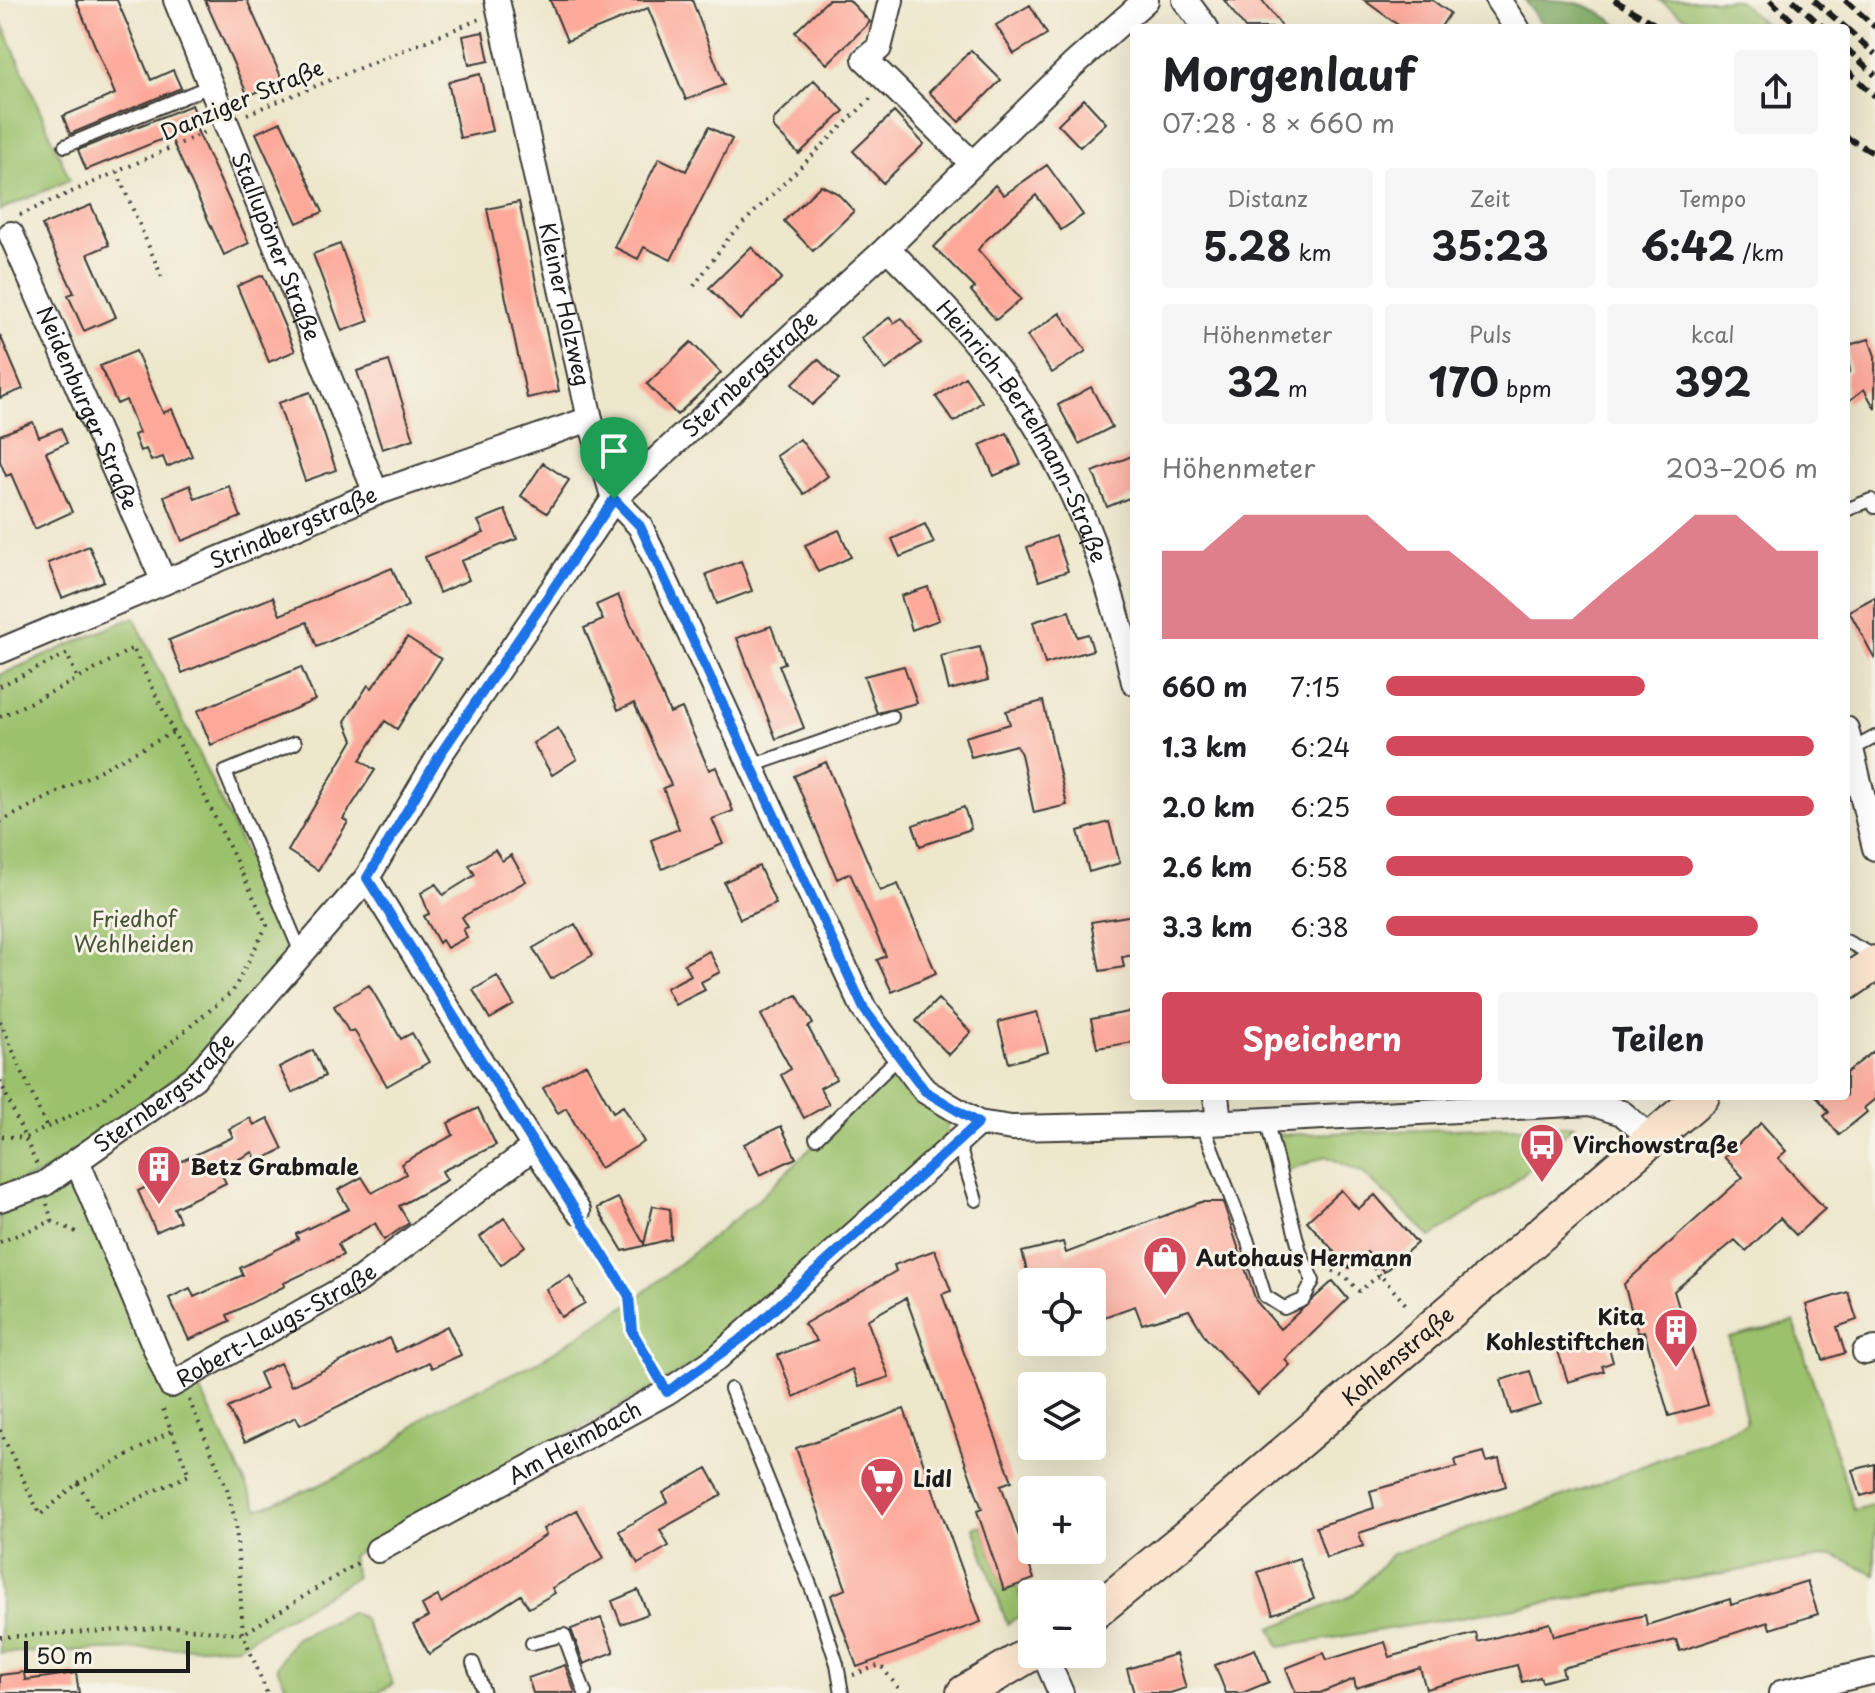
<!DOCTYPE html>
<html lang="de">
<meta charset="utf-8">
<style>
body{margin:0;font-family:"Playpen Sans",sans-serif;background:#f6f6f6;color:#202124;height:100vh;display:flex;flex-direction:column;font-size:30px;white-space:nowrap}
*{box-sizing:border-box;margin:0}
p{font-size:26px;color:#757577}
.icon{flex:none;width:44px;height:44px;fill:none;stroke:currentColor;stroke-width:2;stroke-linecap:round;stroke-linejoin:round}
.map{position:relative;flex:1;overflow:hidden}
.drawer{position:absolute;left:1130px;top:24px;width:720px;height:1076px;display:flex;flex-direction:column;background:#fff;border-radius:8px;box-shadow:0 8px 32px #0002}
.drawer>*{flex:none}
.tools{position:absolute;left:1018px;top:1268px;display:grid;gap:16px}
.tools a{display:grid;place-items:center;width:88px;height:88px;border-radius:8px;background:#fff;box-shadow:0 8px 32px #0002;font-size:40px}
.scale{position:absolute;left:24px;bottom:20px;width:166px;box-sizing:border-box;padding-left:8px;border:4px solid #1c1c1c;border-top:0;font-size:22px;line-height:28px;white-space:nowrap;color:#1c1c1c;-webkit-text-stroke:6px #f7f3e8;paint-order:stroke}
.pin{position:absolute;display:grid;place-items:center;width:68px;height:68px;color:#fff;margin:-82px -34px;border-radius:50% 50% 50% 0;rotate:-45deg;box-shadow:0 0 8px #0007}
.pin .icon{rotate:45deg}
.round{display:grid;place-items:center;flex:none;width:84px;height:84px;border-radius:8px;background:#f6f6f6}
.summary{display:flex;align-items:center;justify-content:space-between;height:136px;padding:0 32px}
h1{font-size:44px;font-weight:700;line-height:60px}
.figures{display:grid;grid-template-columns:repeat(3,1fr);gap:12px;height:136px;padding:8px 32px}
.figures div{display:grid;align-content:center;border-radius:8px;background:#f6f6f6;text-align:center}
.figures b{font-size:40px;font-weight:700}
.figures small{font-size:22px;font-weight:400}
.figures p{font-size:22px}
.chart{height:224px;padding:16px 32px}
.chart p{display:flex;justify-content:space-between}
.chart svg{width:100%;height:144px;margin-top:8px;fill:#d1495b;opacity:.7}
.button{display:flex;gap:16px;margin-top:auto;padding:16px 32px}
.button a{flex:1;height:92px;border-radius:8px;background:#d1495b;color:#fff;font-size:32px;font-weight:700;line-height:92px;text-align:center}
.button a+a{background:#f6f6f6;color:#202124}
ul{padding:0 32px;list-style:none;font-size:26px}
li{display:grid;grid-template-columns:128px 96px 1fr;align-items:center;height:60px}
li i{height:20px;border-radius:10px;background:#d1495b}
.map>svg:first-child{display:block}
</style>
<div class="map">
<svg width="1875" height="1693" viewBox="0 0 1875 1693">
<rect width="100%" height="100%" fill="#f7f3e8"/>
<filter id="ink" filterUnits="userSpaceOnUse"><feTurbulence type="fractalNoise" baseFrequency=".0125" numOctaves="2"/><feDisplacementMap in="SourceGraphic" scale="16" xChannelSelector="R" yChannelSelector="G"/><feConvolveMatrix kernelMatrix="1 2 1 2 8 2 1 2 1" color-interpolation-filters="sRGB"/></filter>
<filter id="wash" filterUnits="userSpaceOnUse"><feTurbulence type="fractalNoise" baseFrequency=".006" numOctaves="4" result="noise"/><feDisplacementMap in="SourceGraphic" scale="32" xChannelSelector="R" yChannelSelector="G"/><feGaussianBlur stdDeviation="1.8" result="paint"/><feColorMatrix in="noise" values="0 0 0 0 0 0 0 0 0 0 0 0 0 0 0 0 0 1.4 0 .05"/><feComposite in="paint" operator="in"/></filter>
<g filter="url(#wash)">
<rect width="100%" height="100%" fill="#ede7cc"/>
<!-- green -->
<path fill="#9bc16c" stroke="#5c6e44" stroke-width="2" d="M1659 0H1738L1768 28H1702Z
M0 18 70 180 0 210Z
M134 617 293 954 187 1073 41 1174 0 1187V675Z
M891 1069 947 1124 946 1142 689 1367 351 1556 356 1577 238 1646 0 1653V1213L46 1196 72 1180 167 1395 198 1385 258 1509 320 1485 385 1452 431 1411 537 1362 632 1302 758 1200Z
M1574 1125 1509 1187 1431 1237 1363 1173 1326 1156 1284 1172 1275 1135Z
M1794 1322 1854 1510 1875 1504V1575L1834 1555 1280 1647 1271 1628 1352 1596 1392 1554 1589 1488 1747 1423 1729 1338Z
M982 1525 1004 1589 1017 1585 1026 1612 1007 1624 974 1527Z
M352 1612 364 1619 393 1684 377 1693H289L277 1667 294 1639Z"/>
<!-- forest -->
<path fill="#7ca760" stroke="#4c623e" stroke-width="2" d="M1525 0C1570 0 1589 0 1621 28H1544Z"/>
<g id="blocks">
<!-- building -->
<path fill="#fda99a" d="M76 0H117L151 80 173 70 181 88 70 134 63 116 115 94Z
M205 0H247L283 81 248 96Z
M550 0H692L724 85 686 100 648 8 567 41Z
M828 0H849L870 22 827 64 795 32Z
M1224 0H1262L1283 28H1245Z
M1364 0H1432L1450 13 1440 28H1402Z
M1030 5 1047 34 1014 54 996 25Z
M483 32 489 61 469 65 463 36Z
M971 50 1001 80 959 122 929 92Z
M480 74 492 131 460 138 448 82Z
M814 80 844 111 799 154 773 127V120Z
M1084 99 1106 123 1080 147 1058 124Z
M192 105 200 124 195 126 249 243 224 255 170 136 86 170 78 150Z
M894 112 924 144 883 183 853 151Z
M281 122 323 212 297 223 256 133Z
M709 127 732 139 671 260 644 247 638 259 614 247 659 158 686 171Z
M1047 165 1083 215 1061 230 1036 195 984 242 978 250 1021 299 996 320 971 291 975 288 934 247 995 185 1004 195Z
M821 185 837 193 854 211 813 251 784 221Z
M519 202 559 391 527 398 487 209Z
M91 205 109 245 88 254 116 317 84 331 68 295 74 293 42 225Z
M340 244 369 321 342 331 313 254Z
M751 247 782 278 740 320 709 288Z
M263 275 295 351 269 362 237 286Z
M1060 313 1086 351 1052 373 1027 336Z
M890 317 894 323 902 318 921 343 886 370 861 338Z
M0 335 23 389 0 398Z
M1869 339 1875 356V409L1864 389 1846 403V374L1850 371 1846 346Z
M691 342 721 373 677 415 647 384Z
M136 351 163 413 172 409 192 456 167 467 163 457 151 461 146 449 140 451 134 435 139 433 126 400 117 404 100 366Z
M818 359 839 380 812 405 792 384Z
M389 361 414 439 382 449 357 371Z
M965 377 982 402 954 422 936 397Z
M1091 387 1112 427 1079 444 1058 405Z
M310 392 336 470 305 481 278 403Z
M33 422 39 437 61 428 67 443 46 452 72 512 35 529 11 474 6 476 0 461V435Z
M1007 433 1021 464 994 476 980 445Z
M800 439 828 476 804 494 776 456Z
M1134 455V496L1107 507 1093 472Z
M543 463 569 480 547 513 521 496Z
M190 485 195 499 229 486 241 517 182 541 164 496Z
M505 510 517 539 461 561 469 580 439 593 425 557 484 533 478 521Z
M925 524 934 543 900 557 892 539Z
M839 530 851 557 818 572 805 545Z
M1056 536 1068 571 1039 581 1027 547Z
M89 546 104 581 62 598 48 563Z
M741 561 752 591 717 604 706 574Z
M392 568 408 606 317 647 307 622 182 673 169 640 273 597 280 615Z
M928 587 939 620 912 630 901 596Z
M618 595 670 713 682 708 709 770 716 767 733 811 712 819 723 844 662 869 651 840 679 829 663 788 671 785 634 703 618 710 584 628 603 620 596 605Z
M1875 597V659L1849 611Z
M1069 611 1077 637 1088 634 1093 650 1045 664 1033 622Z
M771 626 785 663 779 665 804 728 776 739 737 638Z
M407 637 441 659 397 729 385 721 360 760 375 770 343 819 348 822 318 870 288 851 353 740 345 721 368 685 372 688Z
M980 647 988 680 949 690 941 656Z
M904 666 917 703 877 713 864 676Z
M301 667 315 700 211 745 197 711Z
M1043 701 1067 805 1034 813 1021 754 1016 745 971 757 965 737 1010 724 1006 711Z
M558 728 577 759 552 775 533 743Z
M826 762 880 891 898 884 936 973 892 992 877 960 886 956 850 873 837 879 794 776Z
M964 807 971 829 920 846 913 825Z
M1109 822 1120 863 1089 872 1078 831Z
M495 850 502 861 511 855 526 881 462 917 468 927 463 929 467 937 447 948 442 940 439 943 424 916 429 914 421 893 436 884 443 895 475 875 469 865Z
M759 866 776 904 740 919 724 882Z
M1134 915V955L1122 957 1124 967 1100 971 1091 922Z
M575 924 593 955 551 979 533 948Z
M709 951 720 972 701 982 705 990 675 1005 666 988 691 975 684 964Z
M497 976 514 1005 490 1019 473 990Z
M369 985 401 1039 412 1033 429 1062 387 1086 354 1030 349 1032 334 1006Z
M797 995 813 1024 808 1027 836 1079 820 1088 829 1104 804 1118 781 1075 791 1069 761 1015Z
M938 999 971 1032 949 1055 916 1021Z
M1134 1011V1042L1097 1048 1091 1019Z
M1037 1012 1048 1052 1009 1063 998 1022Z
M313 1050 325 1076 292 1093 279 1067Z
M1875 1050V1099L1864 1108 1867 1112 1839 1135 1824 1116 1829 1112 1816 1096H1846V1073Z
M586 1064 613 1112 623 1106 644 1142 600 1168 566 1108 558 1113 543 1088Z
M478 1108 496 1145 442 1171 447 1180 399 1206 409 1223 384 1240 375 1223 338 1244 343 1255 284 1283 285 1286 227 1315 230 1321 189 1340 169 1298 190 1288 194 1297 243 1275 240 1268 298 1239 296 1234 349 1209 338 1190 362 1177 372 1193 406 1174 401 1164 453 1135 448 1123Z
M250 1118 254 1125 268 1118 283 1149 257 1162 253 1152 219 1169 226 1183 174 1208 180 1221 156 1232 138 1191 174 1174 171 1166 233 1137 229 1129Z
M1761 1123 1786 1151 1778 1158 1825 1209 1796 1235 1780 1218 1746 1251 1735 1240 1674 1291 1708 1405 1669 1416 1644 1331 1638 1333 1624 1284 1743 1177 1724 1157Z
M781 1126 796 1158 760 1175 744 1144Z
M1341 1190 1358 1209 1375 1195 1417 1243 1384 1272 1367 1252 1349 1268 1307 1221Z
M618 1198 644 1244 653 1206 670 1209 671 1239 623 1251 597 1208Z
M1201 1202H1223L1256 1301 1280 1329 1333 1281 1348 1299 1285 1360 1290 1365 1258 1395 1206 1338 1189 1310 1142 1324 1135 1306 1104 1317 1092 1282H1030L1022 1252 1063 1242 1066 1253Z
M504 1218 525 1246 501 1265 480 1237Z
M935 1250 951 1291 942 1294 1012 1481 1001 1485 1034 1579 1004 1590 977 1511 982 1509 906 1298 867 1320 889 1377 859 1387 852 1369 794 1397 778 1355 817 1341 804 1324 896 1271 894 1265Z
M570 1276 585 1303 561 1317 546 1289Z
M1848 1292 1857 1320 1837 1327 1845 1353 1823 1360 1806 1305Z
M447 1326 461 1355 432 1368 429 1362 300 1425 296 1417 245 1442 228 1408 266 1389 259 1373 280 1363 291 1386 389 1338 396 1352Z
M1592 1337 1595 1345 1607 1341 1613 1362 1602 1366 1604 1371 1568 1382 1557 1348Z
M1530 1371 1540 1405 1511 1414 1501 1380Z
M904 1409 981 1622 857 1667 831 1595 846 1589 796 1448Z
M1484 1452 1487 1462 1499 1459 1506 1486 1359 1533 1363 1546 1326 1558 1316 1527 1374 1508 1370 1491 1457 1467 1455 1460Z
M1875 1464V1492L1861 1496 1853 1470Z
M707 1468 722 1495 660 1530 669 1546 638 1564 619 1531 668 1502 663 1493Z
M577 1510 604 1558 552 1588 555 1593 529 1608 521 1595 429 1654 413 1625 428 1617 422 1605 438 1596 441 1603 546 1535 543 1529Z
M1299 1558 1314 1599 1273 1614 1258 1572Z
M1807 1581 1818 1614 1770 1629 1768 1622 1680 1651 1676 1640 1562 1668 1564 1676 1542 1682 1540 1677 1522 1682 1517 1665 1426 1689 1420 1668 1356 1688 1354 1679 1320 1693H1296L1286 1668 1324 1653 1327 1660 1385 1642 1390 1657 1476 1633 1478 1642 1550 1623 1554 1636 1645 1615 1647 1625 1730 1599 1731 1605Z
M638 1590 648 1614 621 1624 612 1601Z
M601 1618 614 1652 584 1664 571 1629Z
M1255 1649 1269 1682 1242 1693H1226L1215 1665Z
M1176 1654 1186 1688 1170 1693H1134L1127 1669Z
M565 1665 575 1693H533L528 1678Z
M24 1672 25 1680 76 1673 79 1693H0V1675Z"/>
</g>
</g>
<g filter="url(#ink)">
<use href="#blocks" fill-opacity="0" stroke="#3b3a36" stroke-width="2"/>
<g fill="none" stroke-linecap="round" stroke-linejoin="round">
<!-- lane casing -->
<g stroke="#3b3a36" stroke-width="16">
<path id="lane" d="M65 146 210 86
M1846 510 1871 500 1875 507
M295 743 225 772 301 953
M1851 750 1875 737
M751 766 892 717
M1846 941 1875 956
M1202 1123 1247 1239 1265 1296 1284 1308 1303 1300 1313 1281 1300 1252 1266 1119
M816 1138 899 1057
M958 1143 976 1200
M731 1389 815 1597 837 1664 842 1693
M532 1643 564 1635 585 1693
M473 1663 484 1693"/>
</g>
<!-- street casing -->
<g stroke="#3b3a36" stroke-width="28">
<g id="street">
<path id="s1" d="M176 0 376 493"/>
<path id="s2" d="M497 0 590 419 614 499 640 526 864 1009 925 1091 978 1123 1012 1128 1191 1124 1590 1103 1622 1113 1652 1139"/>
<path d="M891 0 879 48 865 59 972 163"/>
<path d="M1185 0 1206 28"/>
<path d="M1498 0 1517 28"/>
<path id="s3" d="M11 234 164 582"/>
<path id="s4" d="M887 248C932 293 975 338 1012 390 1074 475 1111 580 1134 682"/>
<path id="s5" d="M0 651 376 493 590 419"/>
<path d="M1846 729 1875 848"/>
<path d="M367 878 534 1147 578 1211"/>
<path d="M1216 1096 1219 1121"/>
<path id="s6" d="M77 1161 171 1385 359 1280 534 1147"/>
<path id="s7" d="M0 1199 44 1184 194 1078 367 878 441 753 614 499 887 248 1072 66 1146 0"/>
<path d="M1865 1352 1875 1349"/>
<path id="s8" d="M378 1550 667 1392 716 1359 978 1123"/>
<path d="M1044 1654 1061 1693"/>
<path d="M1781 1693 1875 1671"/>
</g>
</g>
<!-- secondary casing -->
<g stroke="#3b3a36" stroke-width="38">
<g id="secondary">
<path d="M1846 983 1875 963"/>
<path id="s9" d="M1092 1614 1189 1535 1702 1096"/>
<path d="M964 1693 1032 1653"/>
</g>
</g>
<!-- path -->
<path stroke="#3b3a36" stroke-width="4" stroke-dasharray="2 6" stroke-linecap="butt" d="M247 114 480 19
M117 172 164 282
M20 215 206 132
M694 286 730 236 872 97
M0 686 67 654 78 679 133 648 267 925 233 991 99 1102 25 1138 0 1136
M0 717 78 679
M0 822 174 732
M0 1021 46 1126
M0 1081 37 1165
M52 1221 81 1234
M589 1230 629 1296 632 1331 656 1372
M0 1242 52 1221 47 1204
M1363 1256 1380 1275
M1326 1267 1347 1278 1359 1291 1380 1275 1409 1308
M189 1400 227 1488 236 1524 243 1634 267 1693
M0 1430 40 1515 78 1483 98 1517 189 1475 161 1404
M78 1483 173 1430
M0 1637 174 1627 243 1634 359 1562
M853 1675 880 1665 901 1691"/>
<!-- lane -->
<use href="#lane" stroke="#fff" stroke-width="12"/>
<!-- street -->
<use href="#street" stroke="#fff" stroke-width="24"/>
<!-- secondary -->
<use href="#secondary" stroke="#fbe5cf" stroke-width="34"/>
<!-- rail -->
<path stroke="#1c1c1c" stroke-width="6" stroke-dasharray="12 6" stroke-linecap="butt" d="M1614 0 1661 28
M1770 0 1800 28
M1793 0 1824 28
M1814 0 1846 28
M1845 0 1875 27
M1846 28 1875 54
M1846 48 1875 75
M1846 69 1875 96
M1846 137 1875 154"/>
</g>
</g>
<g fill="none" stroke-linecap="round" stroke-linejoin="round" filter="url(#ink)">
<!-- route casing -->
<g stroke="#fff" stroke-width="16">
<path id="route" d="M614 499 640 526 864 1009 925 1091 978 1123 745 1336 667 1392 632 1331 629 1296 367 878 441 753Z"/>
</g>
<!-- route -->
<use href="#route" stroke="#1a73e8" stroke-width="10"/>
</g>
<!-- icons -->
<defs>
<g id="bus-pin" transform="scale(2.3)"><path d="M0 17L-7.5 6A9.5 9.5 0 1 1 7.5 6Z" fill="#d1495b" stroke="#f7f3e8"/><path d="M-5-6H5V4H4V6H2V4H-2V6H-4V4H-5ZM-3.5-4V0h7V-4ZM-3.5 1.2v1.5H-2V1.2ZM2 1.2v1.5H3.5V1.2Z" fill="#fff"/></g>
<g id="building-pin" transform="scale(2.3)"><path d="M0 17L-7.5 6A9.5 9.5 0 1 1 7.5 6Z" fill="#d1495b" stroke="#f7f3e8"/><path d="M-4-6H4V6H1V3H-1V6H-4ZM-2.5-4.3h1.7v1.8h-1.7ZM.8-4.3h1.7v1.8H.8ZM-2.5-1h1.7V.8h-1.7ZM.8-1h1.7V.8H.8Z" fill="#fff"/></g>
<g id="shop-pin" transform="scale(2.3)"><path d="M0 17L-7.5 6A9.5 9.5 0 1 1 7.5 6Z" fill="#d1495b" stroke="#f7f3e8"/><path d="M-5-2.5h2.3a2.7 3.5 0 0 1 5.4 0H5L5.5 6h-11ZM-1.5-2.5h3a1.5 2.3 0 0 0-3 0Z" fill="#fff"/></g>
<g id="supermarket-pin" transform="scale(2.3)"><path d="M0 17L-7.5 6A9.5 9.5 0 1 1 7.5 6Z" fill="#d1495b" stroke="#f7f3e8"/><path d="M-6-5.5h2.5l.6 2H6L4.5 2H-2.5L-4.4-4H-6ZM-1.5 3.2a1.3 1.3 0 1 0 .1 0ZM3 3.2a1.3 1.3 0 1 0 .1 0Z" fill="#fff"/></g>
</defs>
<g fill-rule="evenodd">
<use href="#bus-pin" x="1542" y="1145"/>
<use href="#building-pin" x="159" y="1167"/>
<use href="#shop-pin" x="1165" y="1258"/>
<use href="#building-pin" x="1676" y="1330"/>
<use href="#supermarket-pin" x="882" y="1479"/>
</g>
<g text-anchor="middle" stroke-width="6" stroke-linejoin="round" paint-order="stroke">
<!-- street labels -->
<g font-size="22" fill="#1c1c1c" stroke="#f7f3e8">
<text transform="translate(242 100) rotate(-23)" y="8">Danziger Straße</text>
<text dy="8" stroke="none"><textPath href="#s1" startOffset="266">Stallupöner Straße</textPath></text>
<text dy="8" stroke="none"><textPath href="#s2" startOffset="312">Kleiner Holzweg</textPath></text>
<text dy="8" stroke="none"><textPath href="#s7" startOffset="1132">Sternbergstraße</textPath></text>
<text dy="8" stroke="none"><textPath href="#s3" startOffset="190">Neidenburger Straße</textPath></text>
<text dy="8" stroke="none"><textPath href="#s4" startOffset="230">Heinrich-Bertelmann-Straße</textPath></text>
<text dy="8" stroke="none"><textPath href="#s5" startOffset="318">Strindbergstraße</textPath></text>
<text dy="8" stroke="none"><textPath href="#s7" startOffset="198">Sternbergstraße</textPath></text>
<text dy="8" stroke="none"><textPath href="#s6" startOffset="364">Robert-Laugs-Straße</textPath></text>
<text dy="8" stroke="none"><textPath href="#s9" startOffset="400">Kohlenstraße</textPath></text>
<text dy="8" stroke="none"><textPath href="#s8" startOffset="224">Am Heimbach</textPath></text>
</g>
<!-- park labels -->
<g font-size="22" fill="#485638" stroke="#f7f3e8">
<text x="134" y="927">Friedhof<tspan x="134" dy="25">Wehlheiden</tspan></text>
</g>
<!-- poi labels -->
<g font-size="22" font-weight="bold" fill="#1c1c1c" stroke="#f7f3e8" text-anchor="start">
<text x="1573" y="1153">Virchowstraße</text>
<text x="190" y="1175">Betz Grabmale</text>
<text x="1196" y="1266">Autohaus Hermann</text>
<text x="1645" y="1325" text-anchor="end">Kita<tspan x="1645" dy="25">Kohlestiftchen</tspan></text>
<text x="913" y="1487">Lidl</text>
</g>
</g>
</svg>
<div class="tools">
<a><svg class="icon" aria-label="locate" viewBox="0 0 24 24"><circle cx="12" cy="12" r="6"/><path d="M12 2v4M12 18v4M2 12h4M18 12h4"/></svg></a>
<a><svg class="icon" aria-label="layers" viewBox="0 0 24 24"><path d="M12 4l9 5-9 5-9-5zM3 14l9 5 9-5"/></svg></a>
<a>+</a>
<a>−</a>
</div>
<div class="scale">50 m</div>
<div class="pin" style="left:614px;top:499px;background:#1e9e55"><svg class="icon" aria-label="arrive" viewBox="0 0 24 24"><path d="M6 21V4h12l-3 4 3 4H6"/></svg></div>
<section class="drawer">
<div class="summary"><div><h1>Morgenlauf</h1><p>07:28 · 8 × 660 m</p></div><a class="round"><svg class="icon" aria-label="share" viewBox="0 0 24 24"><path d="M12 15V3M7 8l5-5 5 5M5 13v7h14v-7"/></svg></a></div>
<div class="figures">
<div><p>Distanz</p><b>5.28<small> km</small></b></div>
<div><p>Zeit</p><b>35:23</b></div>
<div><p>Tempo</p><b>6:42<small> /km</small></b></div>
</div>
<div class="figures">
<div><p>Höhenmeter</p><b>32<small> m</small></b></div>
<div><p>Puls</p><b>170<small> bpm</small></b></div>
<div><p>kcal</p><b>392</b></div>
</div>
<div class="chart"><p><span>Höhenmeter</span>203–206 m</p>
<svg viewBox="0 0 160 44" preserveAspectRatio="none"><path d="M0 44V17L10 17L20 6L30 6L40 6L50 6L60 17L70 17L80 27L90 38L100 38L110 27L120 17L130 6L140 6L150 17L160 17V44z"/></svg>
</div>
<ul>
<li><b>660 m</b>7:15<i style="width:60%"></i></li>
<li><b>1.3 km</b>6:24<i style="width:99%"></i></li>
<li><b>2.0 km</b>6:25<i style="width:99%"></i></li>
<li><b>2.6 km</b>6:58<i style="width:71%"></i></li>
<li><b>3.3 km</b>6:38<i style="width:86%"></i></li>
</ul>
<div class="button"><a>Speichern</a><a>Teilen</a></div>
</section>
</div>
